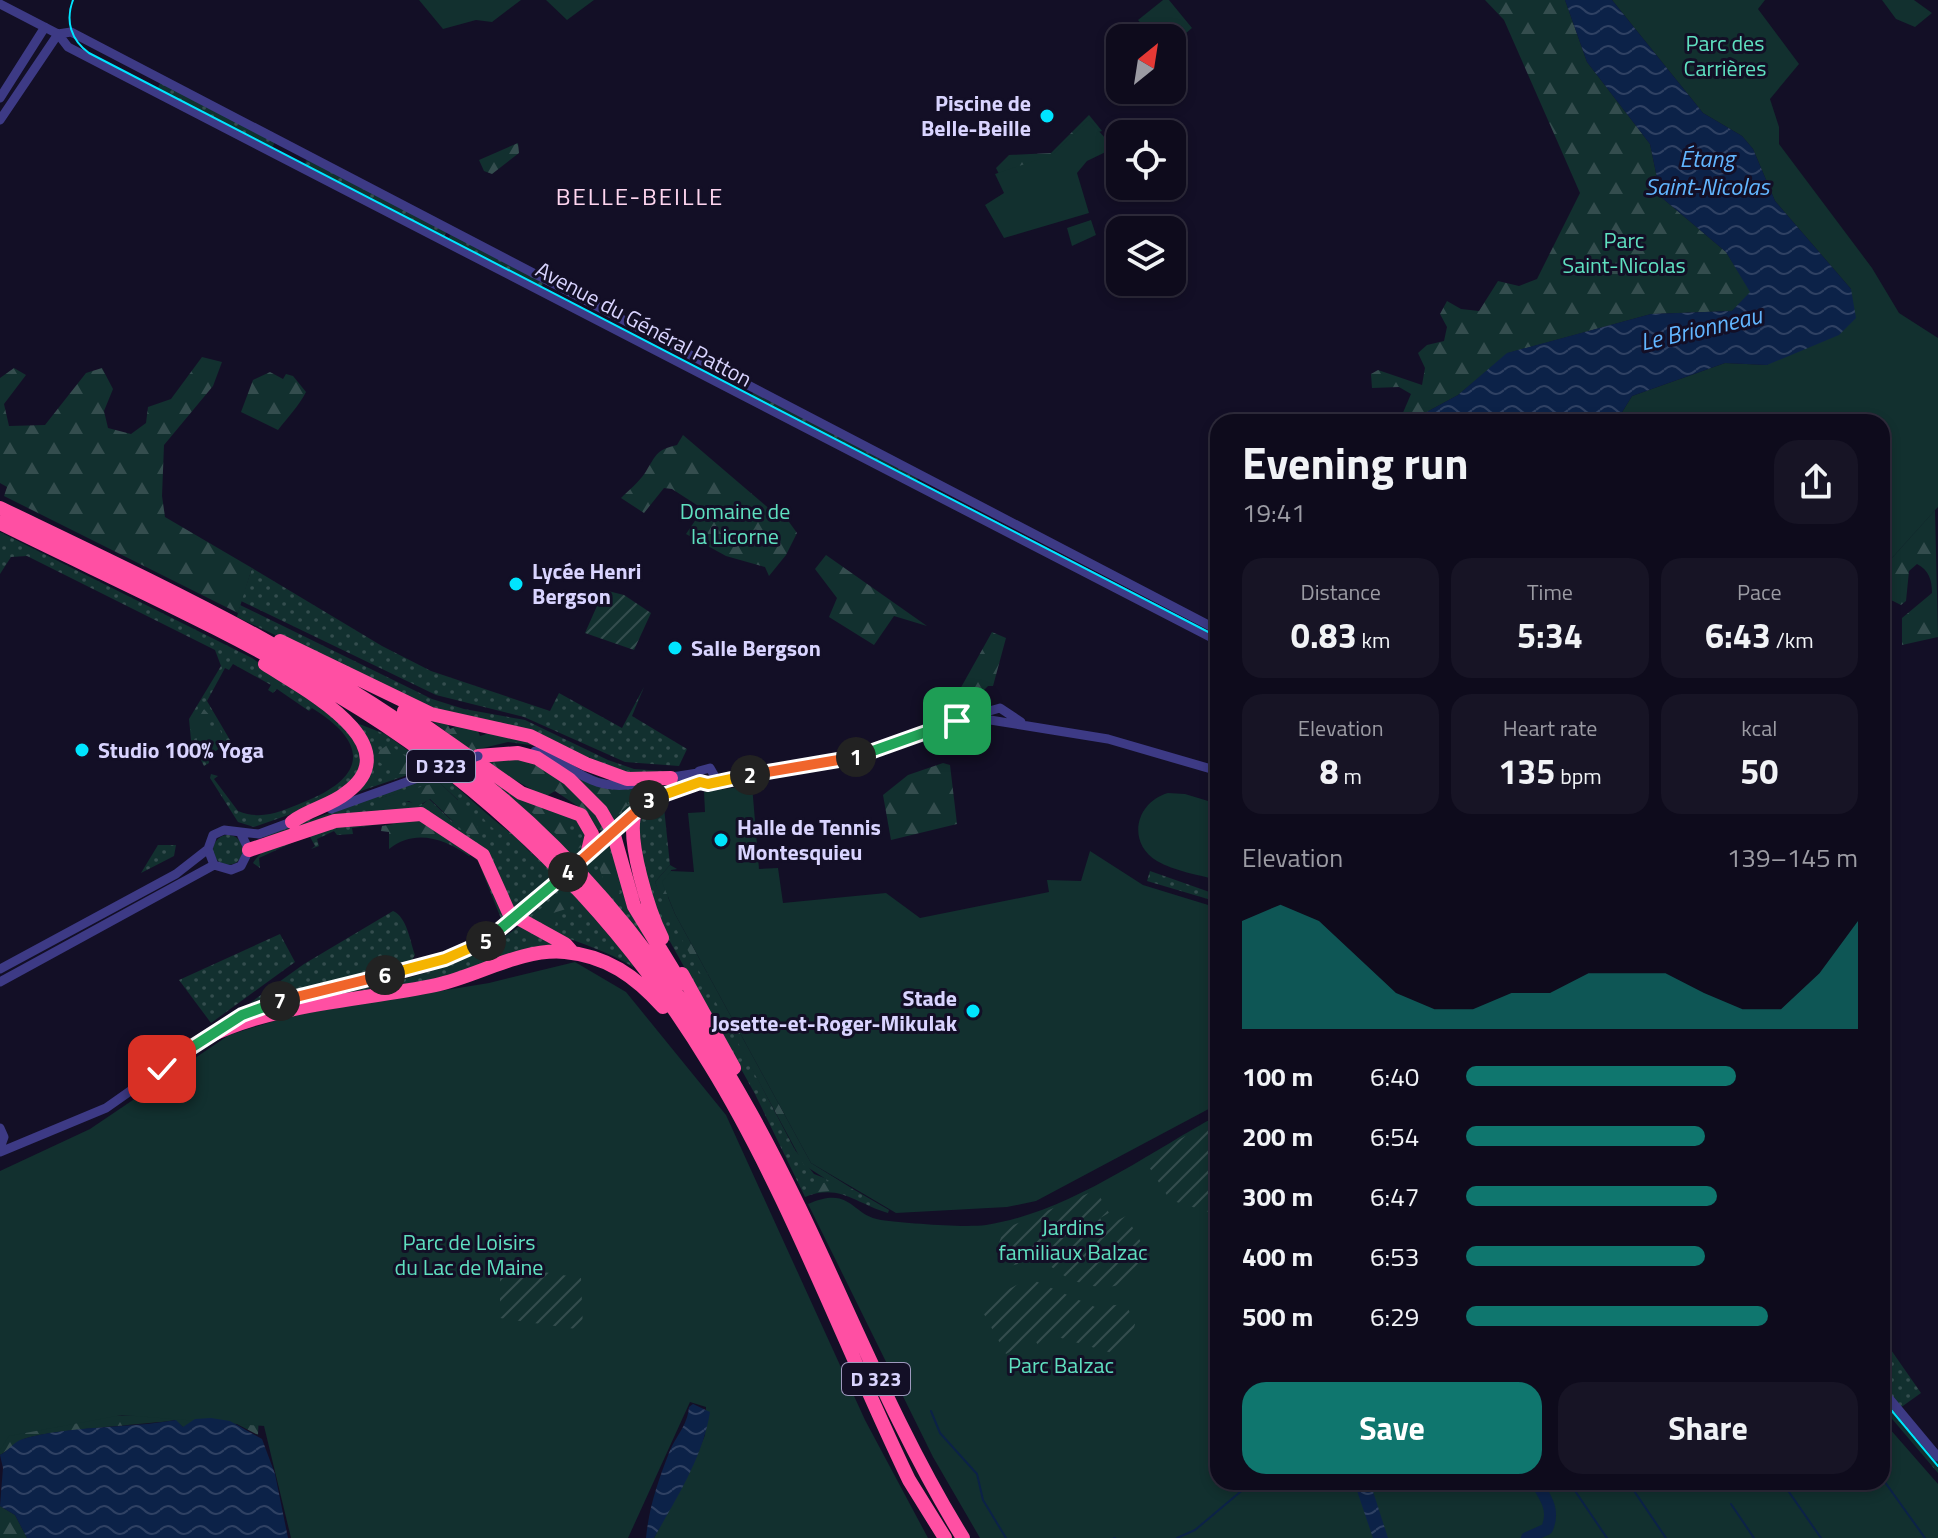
<!DOCTYPE html>
<meta charset="utf-8">
<style>
body{margin:0;font-family:"Titillium Web",sans-serif;background:#171425;color:#f1f3f6;height:100vh;display:flex;flex-direction:column;font-size:30px;white-space:nowrap}
*{box-sizing:border-box;margin:0}
p{font-size:26px;color:#9b9ba3}
.icon{flex:none;width:44px;height:44px;fill:none;stroke:currentColor;stroke-width:2;stroke-linecap:round;stroke-linejoin:round}
.map{position:relative;flex:1;overflow:hidden}
.panel{position:absolute;left:1210px;top:414px;width:680px;height:1076px;display:flex;flex-direction:column;background:#0e0b1c;border-radius:24px;box-shadow:0 4px 12px #0003,0 0 0 2px #2e2b3b}
.panel>*{flex:none}
.needle{width:52px;rotate:30deg}
.controls{position:absolute;left:1106px;top:24px;display:grid;gap:16px}
.controls a{display:grid;place-items:center;width:80px;height:80px;border-radius:16px;background:#0e0b1c;box-shadow:0 4px 12px #0003,0 0 0 2px #2e2b3b;font-size:40px}
.pin{position:absolute;display:grid;place-items:center;width:68px;height:68px;color:#fff;margin:-34px;border-radius:16px;box-shadow:0 4px 12px #0006}
.km{position:absolute;width:40px;height:40px;margin:-20px;border-radius:50%;background:#222;color:#fff;font-size:22px;line-height:40px;text-align:center}
.round{display:grid;place-items:center;flex:none;width:84px;height:84px;border-radius:24px;background:#171425}
.head{display:flex;align-items:center;justify-content:space-between;height:136px;padding:0 32px}
h1{font-size:44px;font-weight:700;line-height:60px}
.stats{display:grid;grid-template-columns:repeat(3,1fr);gap:12px;height:136px;padding:8px 32px}
.stats div{display:grid;align-content:center;border-radius:20px;background:#171425;text-align:center}
.stats b{font-size:34px;font-weight:700}
.stats small{font-size:22px;font-weight:400}
.stats p{font-size:22px}
.chart{height:224px;padding:16px 32px}
.chart p{display:flex;justify-content:space-between}
.chart svg{width:100%;height:144px;margin-top:8px;fill:#0f766e;opacity:.7}
.button{display:flex;gap:16px;margin-top:auto;padding:16px 32px}
.button a{flex:1;height:92px;border-radius:24px;background:#0f766e;color:#fff;font-size:32px;font-weight:700;line-height:92px;text-align:center}
.button a+a{background:#171425;color:#f1f3f6}
ul{padding:0 32px;list-style:none;font-size:26px}
li{display:grid;grid-template-columns:128px 96px 1fr;align-items:center;height:60px}
li i{height:20px;border-radius:10px;background:#0f766e}
.map>svg:first-child{display:block}
</style>
<div class="map">
<svg width="1938" height="1538" viewBox="0 0 1938 1538">
<defs>
<pattern id="grass-dots" width="8" height="8" patternUnits="userSpaceOnUse" patternTransform="scale(2)"><rect width="8" height="8" fill="#12302f"/><path d="M2 2h.1M6 6h.1" fill="none" stroke="#344d4e" stroke-width="1.8" stroke-linecap="round"/></pattern>
<pattern id="forest-firs" width="22" height="20" patternUnits="userSpaceOnUse" patternTransform="scale(2)"><rect width="22" height="20" fill="#12302f"/><path d="M5 1l3.5 6h-7zM16 11l3.5 6h-7z" fill="#344d4e"/></pattern>
<pattern id="garden-furrows" width="10" height="10" patternUnits="userSpaceOnUse" patternTransform="scale(2)"><rect width="10" height="10" fill="#12302f"/><path d="M-1 1l2-2M0 10L10 0M9 11l2-2" fill="none" stroke="#344d4e"/></pattern>
<pattern id="water-waves" width="16" height="10" patternUnits="userSpaceOnUse" patternTransform="scale(2)"><rect width="16" height="10" fill="#0c2248"/><path d="M0 5q4-4 8 0t8 0" fill="none" stroke="#2f4163"/></pattern>
</defs>
<rect width="100%" height="100%" fill="#130f26"/>
<!-- grass -->
<path fill="url(#grass-dots)" d="M161 81 275 142 272 148 157 90Z
M307 159 447 231 444 237 304 165Z
M451 234 545 280 540 290 448 239Z
M754 391 919 476 916 482 751 397Z
M0 532 252 658 349 727 361 759 357 775 334 799 254 827 238 822 210 778 211 774 218 776 214 779 238 811C263 821 281 811 304 802 367 777 369 743 312 708L309 711 277 689 273 693 268 690 271 685 233 664 229 670 225 668 207 701 230 740 208 757 209 763 204 766 191 740 189 719 221 666 215 650 27 556 11 557 0 574Z
M252 568 382 646 431 671 550 711 559 693 622 728 644 687 632 716 687 749 679 766 625 762 524 717 436 695 241 601Z
M240 605 432 699 464 709 525 720 608 760 634 769 678 772 628 775 441 714 237 617Z
M354 722 385 734 431 767 352 794 366 768Z
M472 764 572 812 587 828 584 852 581 849 574 857Z
M572 775 637 787 666 784 646 794 614 822Z
M444 776 555 874 515 911 479 845 423 812 265 839 264 836 424 780 438 784 380 798 423 804 429 799 453 822 458 800 439 782Z
M663 798 670 865 655 882 659 891 795 1150 814 1174 853 1189 889 1210 888 1213C856 1204 840 1183 805 1197L755 1094 658 920 643 871 638 821 653 802Z
M417 817 472 848 510 916 502 921 478 861 463 844 390 823 352 828 353 834 337 835 334 831 317 839 319 846 311 849 315 846 309 835 259 858 260 868 253 863C277 825 375 821 417 817Z
M213 850a15 15 0 1 1 30 0a15 15 0 1 1-30 0Z
M610 842 649 943 583 866Z
M158 845H176L174 856 141 873Z
M1150 871 1218 895V902L1147 881Z
M564 883 634 965 633 967C598 945 560 939 525 919Z
M393 911C407 917 410 941 415 955L411 962 250 1003 304 964Z
M522 924 559 945 458 976 291 1005C369 986 457 976 522 924Z
M280 934 295 962 211 1023 179 980Z
M1882 1337 1921 1393 1900 1408 1882 1385Z
M1882 1396 1938 1462V1473L1882 1407Z"/>
<!-- forest -->
<path fill="url(#forest-firs)" d="M1485 0H1565L1587 62 1650 144 1661 197 1726 252 1751 292 1732 311 1651 314 1508 353 1458 395 1423 414 1420 422H1399L1411 394 1399 387 1372 388 1371 374 1378 370 1422 385 1425 368 1418 353 1427 345 1444 341 1447 327 1440 314 1447 301 1461 309 1479 311 1498 281 1519 286 1537 279 1580 193 1504 20Z
M1089 115 1102 131 1081 137 1013 202 996 168 1009 155 1051 153Z
M518 143 519 153 492 174 484 171 479 160Z
M202 357 222 362 213 386 164 445 162 496 165 517 252 568 238 613 4 496 7 487 0 483V378L14 368 26 375 4 404 9 426 45 425 86 373 102 368 113 389 104 411 108 428 131 434 146 423 148 407 171 399Z
M270 372 283 379 286 374 293 376 306 392C298 407 288 417 278 430L241 412 253 380Z
M683 435 773 512 784 515 797 533 786 555 769 576 765 567 726 556 686 534 703 509 672 489 664 488 644 513 621 498C629 490 639 482 645 473 656 456 655 450 677 445Z
M1935 510 1938 637 1902 645V618L1932 593C1932 580 1929 570 1917 564L1909 571 1906 601 1901 605 1889 599 1882 607V569Z
M826 555 927 626 894 616 874 645 829 617 837 598 815 569Z
M992 632 1006 638 993 686H988L976 698 959 691Z
M204 709 211 717 206 722 210 727 219 728 225 740 205 748 197 745V738L190 729 191 722Z
M432 721 447 723 450 729 457 726 478 731 480 736 495 731 538 746 508 742 471 751Z
M389 744 421 768 420 771 400 776 376 760 380 750Z
M525 758C553 774 595 798 605 831L598 830 588 813 555 791 545 797 483 762Z
M943 763 950 765 957 824 891 840 883 795 908 775Z
M439 782 469 811 481 833 477 839 464 832 430 799 418 806 409 801 384 807 378 802 380 798Z
M591 785 621 792 629 804 614 818 589 789Z
M516 798 565 813 568 828 582 847 574 850Z
M486 814 516 837 548 872 544 874C528 865 521 849 507 839 498 832 490 827 483 818Z
M416 820 428 824 473 854 469 856C445 839 415 828 389 849V832L381 831 382 826Z
M605 849 616 870 620 894 614 895 608 892 597 862Z
M670 865 677 869 671 870 668 897 675 914 811 1163 853 1189 807 1193 806 1189 829 1181 804 1165 667 912 655 882Z
M561 891 572 899 566 909 550 914 556 923 554 927 531 917Z
M259 1413 258 1435 235 1423 183 1427 175 1420C147 1425 35 1430 20 1441 13 1446 8 1450 0 1455V1432L39 1417Z
M0 1506 15 1515 27 1538H0Z"/>
<!-- park -->
<path fill="#12302f" d="M419 0H521L492 22 476 20 443 29Z
M546 0H594L567 20Z
M1163 0H1169L1192 28 1172 45V38H1153L1138 20Z
M1612 0H1765L1758 9 1799 64 1770 99 1779 127V144L1872 268 1899 313 1938 338V507L1882 569V422H1616L1632 396 1725 363 1767 365 1851 289 1775 201 1753 149 1742 136 1703 113Z
M1882 0H1914L1932 13 1915 27 1896 19Z
M1089 120 1114 148 1087 161 1077 173 1089 213 1004 238 985 205 1004 193 995 174 1052 155Z
M1091 220 1096 235 1072 246 1067 228Z
M752 785 759 869 778 868 783 903 886 893 920 918 1049 892 1047 880 1081 881 1090 851 1143 885 1218 908V1104L1036 1201 1007 1207 896 1213 811 1163 675 914 662 882 671 871 694 872 688 813 705 812 704 792Z
M1168 793 1185 794 1218 804V880C1199 875 1174 871 1157 861 1126 842 1136 802 1168 793Z
M575 962 626 992 726 1115 865 1420 928 1538H654L696 1457 705 1435 706 1407 690 1402 628 1538H291L264 1426 122 1415 9 1436 0 1450V1171L90 1129 229 1035 293 1015 489 983Z
M1218 1115V1482H1882V1420L1938 1484V1538H980L933 1457 808 1204C852 1185 850 1215 881 1220 906 1223 962 1228 986 1225 1069 1212 1145 1155 1218 1115Z"/>
<!-- garden -->
<path fill="url(#garden-furrows)" d="M604 590 624 595 651 613 634 650 585 633Z
M1218 1118V1210L1209 1212 1170 1200 1144 1159Z
M1096 1190 1109 1213 1100 1218 1105 1227 1126 1216 1150 1258C1132 1291 1100 1293 1068 1278 1059 1273 1051 1265 1041 1262 1031 1259 1020 1264 1010 1266L998 1246 1004 1229Z
M500 1265 581 1278 583 1330 500 1318Z
M1033 1280 1095 1307 1126 1304 1135 1324 1130 1344 1112 1353 1058 1337 1041 1349 1034 1339 1006 1354 979 1305 1024 1281Z"/>
<!-- water -->
<path fill="url(#water-waves)" d="M1565 0H1612L1703 113 1742 136 1753 149 1775 201 1851 289 1856 318 1839 335 1767 365 1725 363 1632 396 1616 422H1420L1423 414 1458 395 1507 353 1651 314 1732 311 1750 292 1726 252 1661 197 1650 144 1587 62Z
M693 1404 710 1412C703 1457 676 1499 654 1538H646C649 1507 658 1481 669 1453 676 1435 687 1427 689 1407Z
M211 1418 230 1421 262 1439 275 1474 288 1538H27L15 1515 0 1506 3 1468 0 1455C10 1450 13 1442 23 1439 72 1425 125 1429 176 1420L183 1427 195 1419Z
M1354 1482H1370L1388 1538H1373Z"/>
<g fill="none" stroke-linecap="round" stroke-linejoin="round">
<!-- stream -->
<path stroke="#0c2248" stroke-width="2" d="M931 1411 940 1433 977 1474 983 1500 1006 1538
M1882 1478 1925 1538
M1569 1482 1607 1538
M1628 1482 1666 1538
M1782 1482 1821 1538
M1731 1504 1754 1538
M1114 1538H1115
M1177 1538 1195 1530 1252 1482"/>
<!-- river -->
<path stroke="#0c2248" stroke-width="12" d="M1527 1538 1547 1529C1555 1510 1546 1498 1536 1482"/>
<!-- minor -->
<path stroke="#3d3a85" stroke-width="9" d="M0 4 58 34 68 47 1218 641
M58 34 71 32 1218 630
M0 98 45 27
M0 120 58 34
M967 708 986 712 1000 708 1021 722
M535 751C575 765 588 792 635 784
M666 778 698 773
M713 781 714 775 710 768 699 771 698 780 706 784 851 759 947 723 978 718 1108 739 1218 771
M331 809 426 775
M617 828 654 796 700 782
M241 834 249 850 241 866 231 870 214 865 208 849 213 835 224 830 259 834 294 821
M525 912 552 887
M0 969 176 874 208 849
M0 982 214 865
M229 1022C318 974 434 987 514 921
M0 1128 4 1137 0 1148
M0 1152 106 1108 207 1037
M1882 1390 1938 1457"/>
<!-- highway -->
<path stroke="#ff4fa3" stroke-width="14" d="M0 508C162 586 330 663 472 774 588 864 679 984 750 1112 828 1251 879 1402 963 1538
M0 523C113 579 229 630 337 695 489 785 619 914 710 1065 788 1192 844 1345 909 1480L945 1538
M280 641 431 714 530 736 586 764 627 779 671 778
M265 664C300 687 413 744 346 793 330 806 309 809 292 822
M404 711 521 793 581 815 592 834 587 855
M478 756 518 753 537 758 569 779 601 811 613 832 634 906 681 983
M635 812C626 840 649 912 662 938
M249 850 335 821 421 814 483 855 509 913 565 944 573 953
M682 974 734 1068
M205 1038C276 1003 359 1001 436 985 478 976 521 948 565 952 607 956 635 976 663 1007"/>
<!-- tram -->
<path stroke="#00e5ff" stroke-width="2" d="M73 0C65 21 71 40 89 53L1218 637
M1882 1399 1938 1466"/>
<!-- minor-bridge -->
<path stroke="#3d3a85" stroke-width="9" d="M426 775 478 756
M608 836 617 828
M552 887 587 855
M514 921 525 912"/>
</g>
<g fill="none" stroke-linecap="round" stroke-linejoin="round">
<!-- split-1 casing -->
<g stroke="#fff" stroke-width="16">
<path id="split-1" d="M856 757 957 721"/>
</g>
<!-- split-2 casing -->
<g stroke="#fff" stroke-width="16">
<path id="split-2" d="M750 775 856 757"/>
</g>
<!-- split-3 casing -->
<g stroke="#fff" stroke-width="16">
<path id="split-3" d="M649 800 700 782 708 784 750 775"/>
</g>
<!-- split-4 casing -->
<g stroke="#fff" stroke-width="16">
<path id="split-4" d="M568 872 649 800"/>
</g>
<!-- split-5 casing -->
<g stroke="#fff" stroke-width="16">
<path id="split-5" d="M486 941 568 872"/>
</g>
<!-- split-6 casing -->
<g stroke="#fff" stroke-width="16">
<path id="split-6" d="M385 975 445 959 486 941"/>
</g>
<!-- split-7 casing -->
<g stroke="#fff" stroke-width="16">
<path id="split-7" d="M280 1001 385 975"/>
</g>
<!-- split-8 casing -->
<g stroke="#fff" stroke-width="16">
<path id="split-8" d="M186 1051 242 1015 280 1001"/>
</g>
<!-- split-9 casing -->
<g stroke="#fff" stroke-width="16">
<path id="split-9" d="M162 1069 186 1051"/>
</g>
<!-- split-1 -->
<use href="#split-1" stroke="#22a559" stroke-width="10"/>
<!-- split-2 -->
<use href="#split-2" stroke="#f0652b" stroke-width="10"/>
<!-- split-3 -->
<use href="#split-3" stroke="#f5b400" stroke-width="10"/>
<!-- split-4 -->
<use href="#split-4" stroke="#f0652b" stroke-width="10"/>
<!-- split-5 -->
<use href="#split-5" stroke="#22a559" stroke-width="10"/>
<!-- split-6 -->
<use href="#split-6" stroke="#f5b400" stroke-width="10"/>
<!-- split-7 -->
<use href="#split-7" stroke="#f0652b" stroke-width="10"/>
<!-- split-8 -->
<use href="#split-8" stroke="#22a559" stroke-width="10"/>
<!-- split-9 -->
<use href="#split-9" stroke="#f5b400" stroke-width="10"/>
</g>
<!-- markers -->
<g fill="#00e5ff" stroke="#130f26" stroke-width="3">
<circle cx="1047" cy="116" r="8"/>
<circle cx="516" cy="584" r="8"/>
<circle cx="675" cy="648" r="8"/>
<circle cx="82" cy="750" r="8"/>
<circle cx="721" cy="840" r="8"/>
<circle cx="973" cy="1011" r="8"/>
</g>
<g text-anchor="middle" stroke-width="6" stroke-linejoin="round" paint-order="stroke">
<!-- shield labels -->
<g fill="#130f26" stroke="#9e99be" stroke-width="2">
<rect x="407" y="750" width="68" height="32" rx="6"/>
<rect x="842" y="1363" width="68" height="32" rx="6"/>
</g>
<g font-size="20" font-weight="bold" fill="#d9d4ff">
<text x="441" y="773">D 323</text>
<text x="876" y="1386">D 323</text>
</g>
<!-- park labels -->
<g font-size="22" fill="#5fe0c0" stroke="#130f26">
<text x="1725" y="51">Parc des<tspan x="1725" dy="25">Carrières</tspan></text>
<text x="1624" y="248">Parc<tspan x="1624" dy="25">Saint-Nicolas</tspan></text>
<text x="735" y="519">Domaine de<tspan x="735" dy="25">la Licorne</tspan></text>
<text x="1073" y="1235">Jardins<tspan x="1073" dy="25">familiaux Balzac</tspan></text>
<text x="469" y="1250">Parc de Loisirs<tspan x="469" dy="25">du Lac de Maine</tspan></text>
<text x="1061" y="1373">Parc Balzac</text>
</g>
<!-- poi labels -->
<g font-size="22" font-weight="bold" fill="#d9d4ff" stroke="#130f26" text-anchor="start">
<text x="1031" y="111" text-anchor="end">Piscine de<tspan x="1031" dy="25">Belle-Beille</tspan></text>
<text x="532" y="579">Lycée Henri<tspan x="532" dy="25">Bergson</tspan></text>
<text x="691" y="656">Salle Bergson</text>
<text x="98" y="758">Studio 100% Yoga</text>
<text x="737" y="835">Halle de Tennis<tspan x="737" dy="25">Montesquieu</tspan></text>
<text x="957" y="1006" text-anchor="end">Stade<tspan x="957" dy="25">Josette-et-Roger-Mikulak</tspan></text>
</g>
<!-- street labels -->
<g font-size="22" fill="#d9d4ff" stroke="#130f26">
<text transform="translate(644 324) rotate(28)" y="8">Avenue du Général Patton</text>
</g>
<!-- water labels -->
<g font-size="24" font-style="italic" fill="#62b6ff" stroke="#130f26">
<text x="1707" y="167">Étang<tspan x="1707" dy="28">Saint-Nicolas</tspan></text>
<text transform="translate(1701 329) rotate(-13)" y="8">Le Brionneau</text>
</g>
<!-- neighbourhood labels -->
<g font-size="24" letter-spacing="2" fill="#ffd6f0" stroke="#130f26">
<text x="640" y="205">BELLE-BEILLE</text>
</g>
</g>
</svg>
<div class="controls">
<a><svg class="needle" viewBox="-14 -14 28 28"><path d="M0-13l5 13h-10z" fill="#e53935"/><path d="M0 13l5-13h-10z" fill="#9b9ba3"/></svg></a>
<a><svg class="icon" aria-label="locate" viewBox="0 0 24 24"><circle cx="12" cy="12" r="6"/><path d="M12 2v4M12 18v4M2 12h4M18 12h4"/></svg></a>
<a><svg class="icon" aria-label="layers" viewBox="0 0 24 24"><path d="M12 4l9 5-9 5-9-5zM3 14l9 5 9-5"/></svg></a>
</div>
<div class="pin" style="left:957px;top:721px;background:#1e9e55"><svg class="icon" aria-label="arrive" viewBox="0 0 24 24"><path d="M6 21V4h12l-3 4 3 4H6"/></svg></div>
<div class="pin" style="left:162px;top:1069px;background:#d93025"><svg class="icon" aria-label="check" viewBox="0 0 24 24"><path d="M5 12l5 5 9-10"/></svg></div>
<b class="km" style="left:856px;top:757px">1</b>
<b class="km" style="left:750px;top:775px">2</b>
<b class="km" style="left:649px;top:800px">3</b>
<b class="km" style="left:568px;top:872px">4</b>
<b class="km" style="left:486px;top:941px">5</b>
<b class="km" style="left:385px;top:975px">6</b>
<b class="km" style="left:280px;top:1001px">7</b>
<section class="panel">
<div class="head"><div><h1>Evening run</h1><p>19:41</p></div><a class="round"><svg class="icon" aria-label="share" viewBox="0 0 24 24"><path d="M12 15V3M7 8l5-5 5 5M5 13v7h14v-7"/></svg></a></div>
<div class="stats">
<div><p>Distance</p><b>0.83<small> km</small></b></div>
<div><p>Time</p><b>5:34</b></div>
<div><p>Pace</p><b>6:43<small> /km</small></b></div>
</div>
<div class="stats">
<div><p>Elevation</p><b>8<small> m</small></b></div>
<div><p>Heart rate</p><b>135<small> bpm</small></b></div>
<div><p>kcal</p><b>50</b></div>
</div>
<div class="chart"><p><span>Elevation</span>139–145 m</p>
<svg viewBox="0 0 160 44" preserveAspectRatio="none"><path d="M0 44V11L10 6L20 11L30 22L40 33L50 38L60 38L70 33L80 33L90 27L100 27L110 27L120 33L130 38L140 38L150 27L160 11V44z"/></svg>
</div>
<ul>
<li><b>100 m</b>6:40<i style="width:69%"></i></li>
<li><b>200 m</b>6:54<i style="width:61%"></i></li>
<li><b>300 m</b>6:47<i style="width:64%"></i></li>
<li><b>400 m</b>6:53<i style="width:61%"></i></li>
<li><b>500 m</b>6:29<i style="width:77%"></i></li>
</ul>
<div class="button"><a>Save</a><a>Share</a></div>
</section>
</div>
